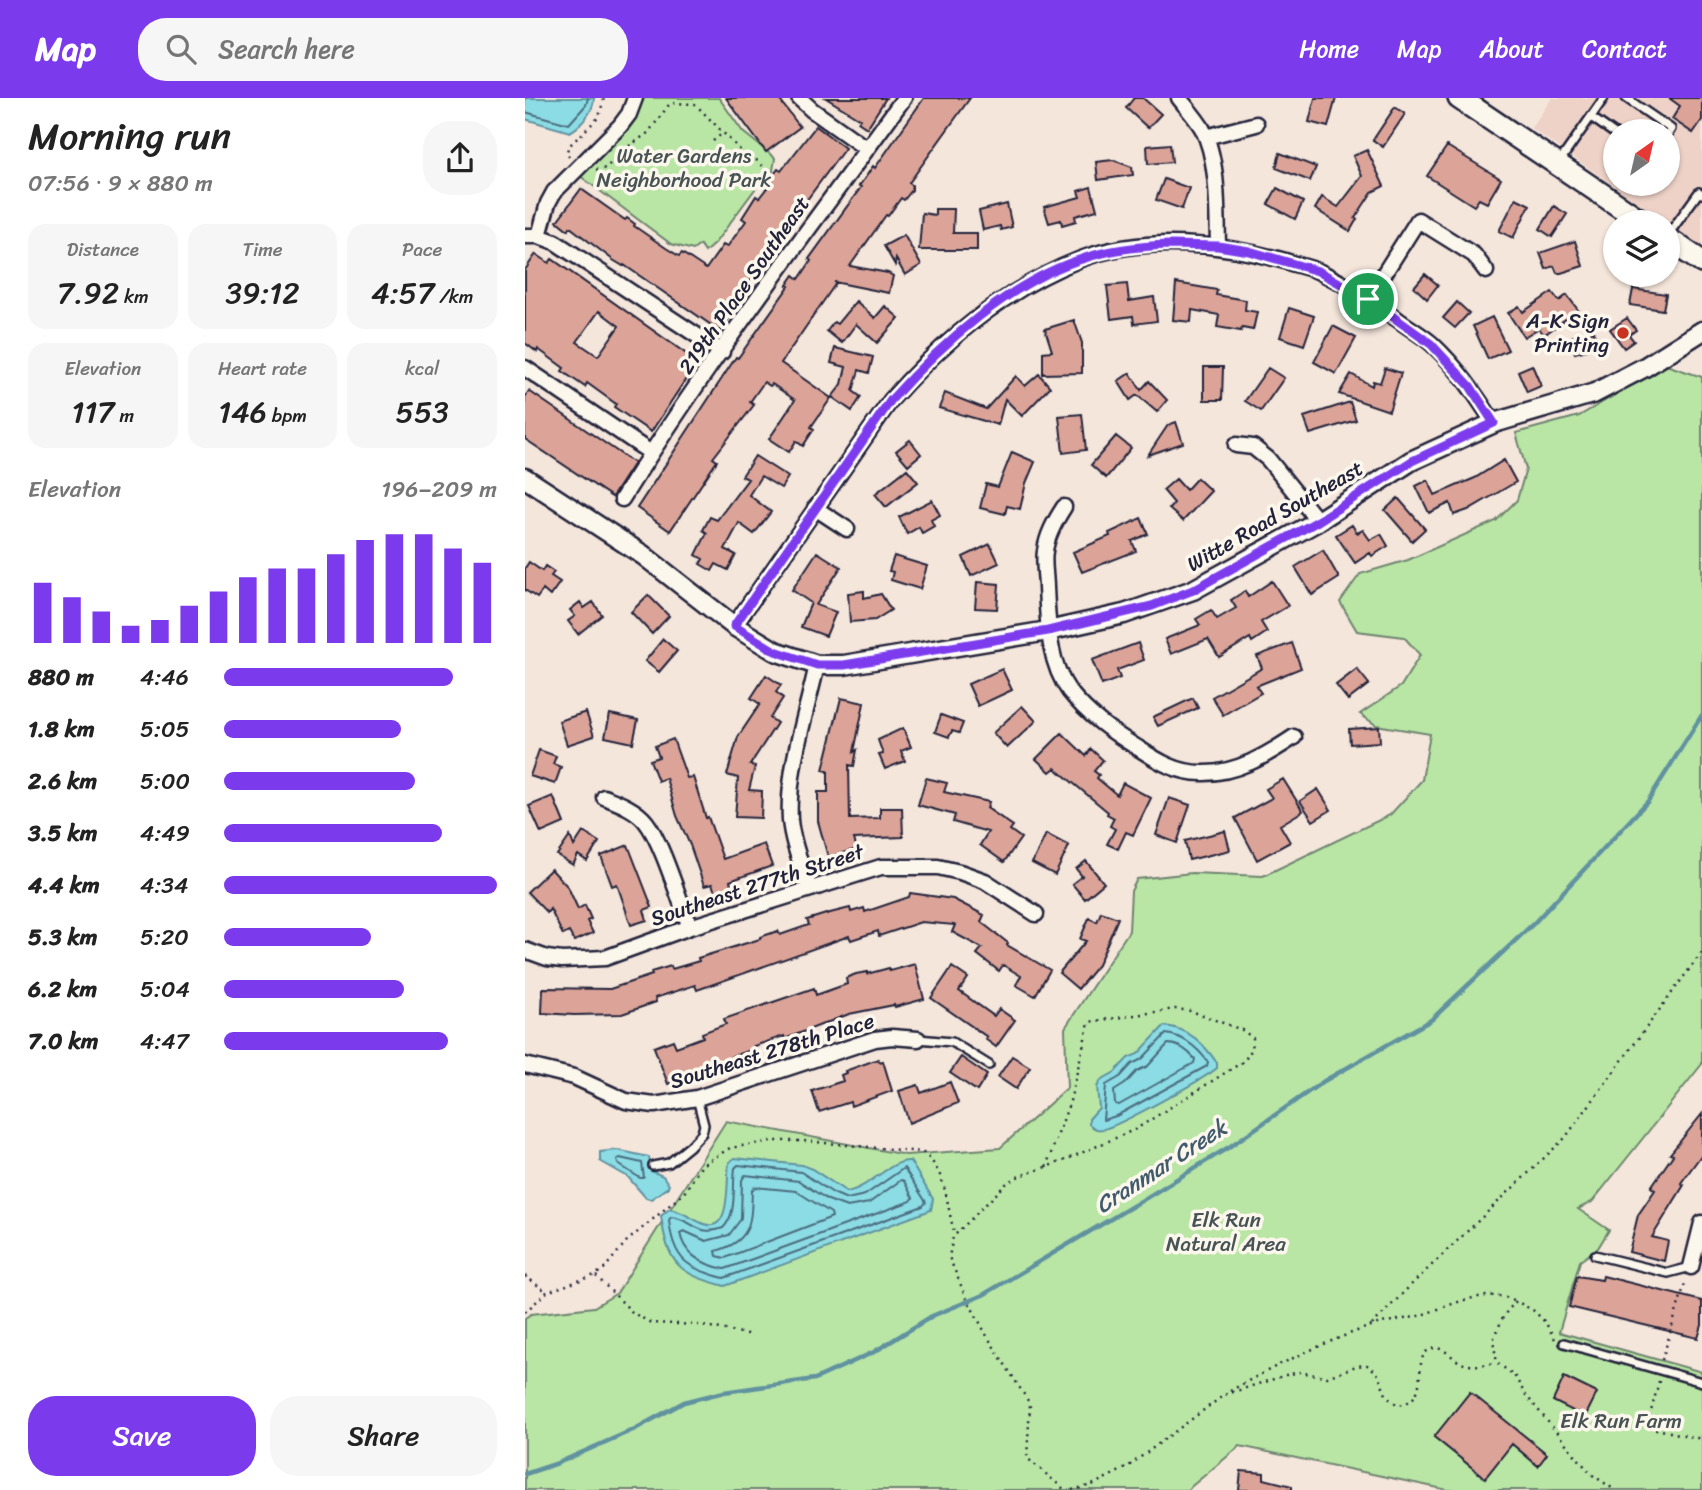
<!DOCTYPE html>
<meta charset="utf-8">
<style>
body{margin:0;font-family:Sriracha,sans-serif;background:#f6f6f6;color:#222;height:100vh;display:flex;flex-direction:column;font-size:26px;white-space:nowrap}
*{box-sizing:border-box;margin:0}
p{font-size:23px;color:#767676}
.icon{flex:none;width:38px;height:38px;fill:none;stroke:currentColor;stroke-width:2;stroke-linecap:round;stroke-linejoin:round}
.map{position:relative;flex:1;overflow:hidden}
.sheet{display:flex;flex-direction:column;background:#fff;width:525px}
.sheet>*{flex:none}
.needle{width:46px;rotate:34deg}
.controls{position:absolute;left:1078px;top:21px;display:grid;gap:14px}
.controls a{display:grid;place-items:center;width:77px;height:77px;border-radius:50%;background:#fff;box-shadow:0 2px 5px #0004;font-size:35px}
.pin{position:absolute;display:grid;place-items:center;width:60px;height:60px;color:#fff;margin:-30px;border:4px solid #fff;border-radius:50%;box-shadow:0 2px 7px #0007}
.round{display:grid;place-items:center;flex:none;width:74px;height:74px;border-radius:28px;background:#f6f6f6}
.head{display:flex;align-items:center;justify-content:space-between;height:119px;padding:0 28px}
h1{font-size:38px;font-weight:600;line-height:52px}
.stats{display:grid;grid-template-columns:repeat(3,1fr);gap:10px;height:119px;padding:7px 28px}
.stats div{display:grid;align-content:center;border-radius:18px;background:#f6f6f6;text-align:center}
.stats b{font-size:30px;font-weight:600}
.stats small{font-size:19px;font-weight:400}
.stats p{font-size:19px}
.chart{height:196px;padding:14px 28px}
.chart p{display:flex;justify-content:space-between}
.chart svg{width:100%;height:126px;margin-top:7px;stroke:#7c3aed;stroke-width:6}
.cta{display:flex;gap:14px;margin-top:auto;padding:14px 28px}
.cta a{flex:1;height:80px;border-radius:28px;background:#7c3aed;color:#fff;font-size:28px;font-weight:600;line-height:80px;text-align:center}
.cta a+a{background:#f6f6f6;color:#222}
ul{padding:0 28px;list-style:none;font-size:23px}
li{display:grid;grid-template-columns:112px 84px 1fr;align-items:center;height:52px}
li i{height:18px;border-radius:9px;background:#7c3aed}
header{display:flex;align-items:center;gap:42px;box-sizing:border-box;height:98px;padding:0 35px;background:#7c3aed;color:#fff}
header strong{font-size:33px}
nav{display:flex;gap:38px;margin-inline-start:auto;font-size:24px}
.search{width:490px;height:63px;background:#f6f6f6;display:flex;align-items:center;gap:18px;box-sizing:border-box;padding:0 24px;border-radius:28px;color:#767676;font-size:26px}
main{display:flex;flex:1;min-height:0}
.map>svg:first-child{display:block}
</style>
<header>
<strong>Map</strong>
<div class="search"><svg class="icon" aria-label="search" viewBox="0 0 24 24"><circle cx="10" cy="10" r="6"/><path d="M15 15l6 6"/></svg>Search here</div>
<nav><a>Home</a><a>Map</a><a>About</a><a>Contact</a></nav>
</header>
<main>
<section class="sheet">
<div class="head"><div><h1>Morning run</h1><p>07:56 · 9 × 880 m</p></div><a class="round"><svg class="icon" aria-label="share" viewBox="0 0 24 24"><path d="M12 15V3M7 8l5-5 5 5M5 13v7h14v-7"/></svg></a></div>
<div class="stats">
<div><p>Distance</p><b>7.92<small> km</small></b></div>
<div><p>Time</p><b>39:12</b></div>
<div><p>Pace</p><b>4:57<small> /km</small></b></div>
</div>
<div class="stats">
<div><p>Elevation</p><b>117<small> m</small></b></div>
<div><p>Heart rate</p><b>146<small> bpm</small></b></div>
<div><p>kcal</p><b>553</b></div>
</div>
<div class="chart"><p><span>Elevation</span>196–209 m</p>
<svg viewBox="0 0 160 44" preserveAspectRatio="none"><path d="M5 44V23M15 44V28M25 44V33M35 44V38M45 44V36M55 44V31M65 44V26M75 44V21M85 44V18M95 44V18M105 44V13M115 44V8M125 44V6M135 44V6M145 44V11M155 44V16"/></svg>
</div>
<ul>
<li><b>880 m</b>4:46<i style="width:84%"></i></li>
<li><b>1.8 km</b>5:05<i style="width:65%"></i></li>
<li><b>2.6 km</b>5:00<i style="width:70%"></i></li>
<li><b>3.5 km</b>4:49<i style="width:80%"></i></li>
<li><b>4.4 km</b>4:34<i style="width:100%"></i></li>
<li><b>5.3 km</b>5:20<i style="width:54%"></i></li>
<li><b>6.2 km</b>5:04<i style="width:66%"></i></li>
<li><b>7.0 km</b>4:47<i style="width:82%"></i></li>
</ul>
<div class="cta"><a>Save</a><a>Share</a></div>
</section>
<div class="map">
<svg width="1177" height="1392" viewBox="0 0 1177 1392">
<rect width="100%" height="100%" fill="#f5e6db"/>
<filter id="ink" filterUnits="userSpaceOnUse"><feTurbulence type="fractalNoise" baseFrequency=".0143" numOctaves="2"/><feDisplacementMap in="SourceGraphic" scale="14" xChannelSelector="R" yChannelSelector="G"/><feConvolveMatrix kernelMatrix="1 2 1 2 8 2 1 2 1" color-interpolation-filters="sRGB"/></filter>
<g filter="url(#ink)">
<!-- built -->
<path fill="#eed2c7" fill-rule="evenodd" d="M1027 0H1177V149L1006 30ZM1090 33H1143V86H1090Z"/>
<!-- green -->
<path fill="#b9e6a4" stroke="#6e8470" stroke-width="2" d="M117 0H194L218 34 250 60 248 73 239 79 190 145 180 154 175 147 168 152 146 146 55 78 104 29Z
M1141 267 1177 279V966L1067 1104 1053 1111 1084 1132 1073 1150 1055 1163 1034 1234 1177 1274V1392H923L715 1348 662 1392H0V1220L6 1216 69 1209 92 1195 201 1023 381 1057 475 1050 542 990 540 930 604 833 606 793 612 781 667 775 738 778 865 717 897 682 905 636 851 627 835 616 876 588 895 557 879 539 832 533 815 504 835 476 883 462 971 423 992 402 1001 371 991 335 1054 318Z"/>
<!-- water -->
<path fill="#8bdce4" stroke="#6192a0" stroke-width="2" d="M0 0H69C69 13 56 28 45 34L0 21Z
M639 928C664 930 679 946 692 965V970C681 980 593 1028 579 1031 572 1032 569 1031 564 1026V1021L574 1010 572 989 576 982 590 974 603 960 613 956Z
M92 1052 124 1059 126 1073 138 1078 144 1087 143 1089 126 1101 121 1100 103 1079 75 1063V1054Z
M209 1060 277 1067 287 1071 322 1094C346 1089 365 1062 385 1063L408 1101 406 1112 200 1188C154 1176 143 1167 136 1118L144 1111C158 1113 166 1121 179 1126 207 1136 201 1082 204 1065Z"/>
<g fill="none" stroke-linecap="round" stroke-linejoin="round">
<!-- shore -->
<path stroke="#4c6c7f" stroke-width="2" d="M0 14 44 26 61 7 63 0
M641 936C659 938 672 949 683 964L682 968 591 1018 578 1022 581 987 595 979 607 966 617 961Z
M643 946C654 946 663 953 670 961L669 965 594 1007 590 1006 589 993 600 986 612 973 623 968Z
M95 1060 117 1065 119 1080H115L93 1066 92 1062Z
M213 1067 276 1074 308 1095 322 1101 340 1097 379 1070 401 1104 398 1108 199 1180C163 1171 148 1162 144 1122L146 1119C168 1121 173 1140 198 1130 213 1115 207 1090 210 1070Z
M220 1077 274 1083 303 1102 322 1109 344 1105 376 1082 379 1083 388 1100 386 1103 200 1171C179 1167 159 1158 155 1135L159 1133 181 1143 204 1137 216 1121 217 1082Z
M230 1089 271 1093 306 1115 307 1119 200 1160 192 1158 191 1153C227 1143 226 1124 227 1092Z"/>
<!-- stream -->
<path stroke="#6192a0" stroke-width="4.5" d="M0 1376 33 1365 110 1331 159 1304 199 1294 290 1281 349 1254 407 1218 458 1197 621 1100 704 1049 799 983 906 922 1009 825 1123 703 1177 617"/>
</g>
<!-- building -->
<path fill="#dca498" stroke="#22223b" stroke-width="2" fill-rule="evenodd" d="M201 0H253L275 29 241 54Z
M301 0H361L342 30 333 24 335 21Z
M399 0H445L384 85 387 87V92L379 102 376 100 363 118 361 117 325 168 363 175 368 178 364 195 309 184 311 185 256 265 306 300 286 329 289 331 278 348 271 343 264 354 244 341 270 302 247 286 245 288 239 284 225 304 229 307 188 360 192 363 145 433 112 410 211 259 213 260 264 188 262 187 269 177 274 181 286 163 284 161 336 89 334 88 340 80 348 68 350 70Z
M609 0H618L636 16 623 30 601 10Z
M790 0H811L803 29 784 24Z
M1144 0H1177V22L1168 35 1147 21 1155 8Z
M870 9 880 16 858 49 848 42Z
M291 28 320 50 226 178 228 179 216 197 219 199 195 233 99 167 98 168 88 162 45 129 43 132 32 123 56 91 100 122 102 120 110 126 109 128 141 150 154 158 157 155 181 171 198 147 202 149 221 123 217 120 231 98 234 100 248 82 246 80 253 71 256 73Z
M645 46 647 64 623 66 622 48Z
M922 48 976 81 962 105 954 101 949 108 902 78Z
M842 52 859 88 847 94 830 120 832 121 825 133 790 111 797 99 813 109 837 78 828 58Z
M755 55 791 69 785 83 751 70Z
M588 62 607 69 608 77 573 82 571 64Z
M639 81 664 90 657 111 631 102Z
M566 89 572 112 550 118 551 123 537 127 536 122 524 125 519 109 555 99 553 93Z
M752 90 778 104 770 121 743 106Z
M991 100 1005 107 988 140 974 133Z
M482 106 487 129 476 132 475 128 458 132 454 113Z
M1029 108 1042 116 1027 139 1015 131Z
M410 111H429L428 135H452V152H394L397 115 410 117Z
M379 137 396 167 380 177 371 161 370 167 359 148Z
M1050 143 1058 168 1036 175H1032L1029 168 1021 171 1015 155Z
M11 156 24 165 27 161 163 257 166 255 174 261 126 334 89 309 91 306 62 285 60 289 37 273 39 270 13 251 12 254 0 245V172ZM74 213 94 228 73 258 52 244Z
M900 176 913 187 902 201 889 189Z
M651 185 692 192 691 197 721 202 720 212 732 214 728 232 717 230 716 233 692 229 694 217 667 212 666 224 648 222Z
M602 186 604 203 629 199 632 223 609 226 608 218 586 221 582 188Z
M1108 191 1141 196 1138 212 1105 207Z
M1027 194 1034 203 1042 197 1053 212 1019 237 1014 230 999 239 983 215 994 208 998 214Z
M331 203 350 220 360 208 374 220 352 245 331 226 317 245 302 233 309 224 312 226Z
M932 204 944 215 930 230 918 220Z
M764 210 789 218 779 247 755 239Z
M967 219 983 252 963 261 948 228Z
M1102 220 1111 232 1104 237 1109 243 1099 250 1085 231Z
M549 222 557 245V275L518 276V254L527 253 520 231Z
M808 228 831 240 811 276 789 264Z
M1069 233 1073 249 1050 255 1046 239Z
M310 250 348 259 344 275 334 272 328 293 336 299 327 313 307 299 317 286 321 269 306 265Z
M1007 267 1016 288 1002 294 993 273Z
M679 269H698L697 302H679Z
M743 270 759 280 736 313 720 303Z
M860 270 876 275 864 313 814 296 826 276 847 288 848 283 855 285Z
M605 275 616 292 624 283 642 302 632 314 612 297 605 302 593 283Z
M514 276 525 289 497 318 480 301 473 327 414 310 420 295 461 311 491 278 500 288Z
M4 293 109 365 87 399 0 341V299Z
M825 304 831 322 785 336 779 319Z
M557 316 561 352 538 355 534 318Z
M651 324 658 345 623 357 643 327Z
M591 338 606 350 581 380 566 367Z
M385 342 396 356 383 367 371 353Z
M487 354 510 364 501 385 495 411 482 408 480 416 455 410 461 386 473 389Z
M230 358 263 379 256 390 236 378 224 397 246 414 229 436 214 425 200 451 211 457 203 472 191 466 187 473 175 466 178 461 171 457 182 435 178 432 185 419 192 422 223 381 217 378Z
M979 362 991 384 943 412 929 417 925 405 904 415 891 388 903 382 910 397 950 380Z
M382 371 393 384 361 409 350 396Z
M672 380 686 393 658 423 644 411 649 405 638 392 651 381 661 392Z
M873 400 900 431 887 443 860 412Z
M407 402 415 417 406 422 409 428 397 435 394 429 382 436 374 419Z
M616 420 623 436 607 443 611 453 557 474 548 454 585 438 584 435Z
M827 427 832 435 838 432 845 442 856 436 863 448 847 458 845 455 830 465 811 437Z
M465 446 474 465 446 478 438 459Z
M798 452 814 480 787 497 770 469Z
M292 454 316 469 291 507 311 514 301 538 276 529 286 505 267 492Z
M369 458 402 468 395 491 366 482 368 474 364 473Z
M4 464 17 473 20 468 29 474 26 478 35 484 25 498 18 492 12 500 0 492V470Z
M747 483 763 508 736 524 742 534 727 544 725 540 694 559 683 541 646 556 640 541 675 527 671 521 686 512 692 521 711 510 706 502 720 493 723 499Z
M452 484 474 486 472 511 450 510Z
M339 493V500L356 496 366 512 350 522 325 524 323 495Z
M123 497 144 518 127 536 106 514Z
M55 504 59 510 68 504 77 517 53 536 43 523 50 518 45 512Z
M138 541 152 553 134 574 120 563Z
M613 545 619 562 592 572 595 580 577 587 567 562Z
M767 545 776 570 731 588 736 595 698 617 687 599 737 570 732 558Z
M477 571 487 592 453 608 443 586Z
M832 571 844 586 823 602 811 587Z
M241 577 256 587 251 594 258 600 245 620 252 625 225 667 230 668 224 692 237 693 236 720 210 719 213 680 202 677 213 639 235 606 226 600Z
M316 600 339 605 329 654 332 652 329 668 324 667 325 721 355 720V710H377L378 739 329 741 332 751 303 759 293 723V694H303V673L298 672Z
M668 600 673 610 633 628 628 619Z
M497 608 511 623 482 650 468 635Z
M61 614 69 638 42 647 34 623Z
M85 616 113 622 108 645 80 639Z
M416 617 438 625 434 635 427 633 424 639 410 634Z
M854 629 855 644 825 646 824 631Z
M378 630 386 649 376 653 380 663 360 671 354 657 358 656 353 642Z
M537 635 561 658 566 651 578 662 569 673 574 677 572 680 592 697 598 685 626 700 608 737 601 734 593 751 582 746 590 731 585 728 589 720 582 716 583 714 530 670 525 674 511 661Z
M148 641 162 680 168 679 181 720 183 719 198 761 239 746 247 768 205 783 207 791 191 796 187 786 179 788 165 747 152 718 141 680 133 683 125 662 134 659 130 648Z
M14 652 31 658 28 666 36 669 30 686 5 678Z
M401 680 422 685 419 694 464 704 462 710 488 728 485 732 496 740 479 764 455 747 463 734 428 724 430 717 393 707Z
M758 681 778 713 755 727 765 744 732 762 710 720 747 700 741 691Z
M793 691 806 712 788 723 775 703Z
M28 698 39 725 16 735 4 708Z
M644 700 665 707 652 745 631 737Z
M700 733 705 752 664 762 660 743Z
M58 734 74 744 62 763 53 757 48 767 32 757 45 738 49 748Z
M521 736 544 748 530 777 507 765Z
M103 747 127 809 119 812 122 822 106 827 92 786 87 788 76 758Z
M561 763 579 785 560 801 547 786 557 778 551 771Z
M26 771 43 789 53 811 60 807 66 821 62 823 68 835 49 843 44 834 38 837 25 811 22 815 2 794Z
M385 795 428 801 459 817 456 824 483 845 482 847 525 872 510 898 491 887 496 878 478 867 474 873 452 856 457 850 427 834 430 827 396 824 354 838 353 833 326 842 324 838 172 892 170 887 130 900 131 904 97 916 49 917 17 915 18 890 85 891 127 877 126 874 146 868 147 871 174 863 173 860 235 841V839L253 833 255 837 284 827 282 822 301 816 325 810 326 814 339 810 340 814 384 799Z
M576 814 593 820 573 867 553 891 534 875 561 843 555 841 564 820 572 824Z
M390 866 399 901 370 909 369 907 324 916 260 941 259 938 229 948 230 951 207 958 209 963 203 965 204 968 174 978 173 975 143 986 129 949 148 942 151 949 178 939 177 935 201 926 199 921 289 890 291 897 322 886 321 880 331 876 342 874V876L364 870 365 873Z
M427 869 443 880 434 893 469 918 474 911 490 922 471 949 460 941 462 939 406 900Z
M487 958 505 969 491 991 473 979Z
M436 959 462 977 452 993 425 975Z
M353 961 354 964 358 963 367 993 326 1008 325 1004 294 1014 287 993 318 983 316 977 321 975 320 973Z
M425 984 433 1005 384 1025 374 993 393 987 396 995Z
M1177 1016V1056L1156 1085 1159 1087 1127 1139 1143 1143 1139 1163 1104 1154 1113 1117 1130 1092 1126 1089 1148 1057 1145 1056Z
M1052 1178 1077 1182 1078 1178 1177 1203V1227L1173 1240 1044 1209Z
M1039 1279 1072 1295 1060 1319 1028 1303Z
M945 1294 1022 1356 1013 1368 987 1346 960 1380 909 1339Z
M716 1373 739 1375V1381L767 1388V1392H714Z"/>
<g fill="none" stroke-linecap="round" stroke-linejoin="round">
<!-- service casing -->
<g stroke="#22223b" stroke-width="12">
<path id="service" d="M1101 0 1146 31 1143 36
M1066 19 1090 36
M1035 63 1079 0
M1143 137 1174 94 1177 96
M393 941 427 944 464 967
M128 1068 144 1065 165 1048 177 1035 179 1027 172 1000
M1070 1157 1143 1175 1166 1169
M1039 1245 1177 1284"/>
</g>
<!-- minor casing -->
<g stroke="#22223b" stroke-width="19">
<path id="minor" d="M274 0 287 12 342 51
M654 0C662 10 671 20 677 30 694 62 692 113 693 148
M681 39 731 26
M0 138H14L30 144 197 254
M14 138 23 105 29 94 95 28 104 16 110 0
M843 201 893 122 949 157 961 173
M0 270 126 355
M711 347 728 349 743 361 793 423
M97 401C183 263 283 133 379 0
M539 409C530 423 522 437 520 453 518 465 521 478 521 490 523 524 523 564 544 593 564 618 587 634 613 650 633 663 652 675 677 675 711 676 742 657 769 639
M290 410 322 431
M209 528 366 302C419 242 481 190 556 161 620 137 696 145 760 163 771 167 784 169 795 174 823 187 848 204 872 221 884 230 897 237 907 246 932 269 951 297 969 325
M79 699C94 705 111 711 121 724 137 744 154 802 165 829
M284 790C277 768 267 745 265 722 262 671 281 617 292 567
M0 852 22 860 37 862 80 860 165 829 356 769H413L435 774 460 783 511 816
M0 967 49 979 101 1003 129 1007 172 1000 350 941 367 939 393 941
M1166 1169 1177 1125"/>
</g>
<!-- tertiary casing -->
<g stroke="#22223b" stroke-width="23">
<path id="tertiary" d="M0 380 118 457 209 528 250 553 292 567H319L523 533 599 516 668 492 793 423 886 363 969 325 1070 295 1120 269 1177 233"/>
</g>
<!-- primary casing -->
<g stroke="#22223b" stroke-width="26">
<path id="primary" d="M934 0 1118 124
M1143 141 1177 164"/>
</g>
<!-- path -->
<path stroke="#22223b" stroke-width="2.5" stroke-dasharray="2 5" stroke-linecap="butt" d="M188 43 198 35
M44 59 42 53 44 48 74 19 79 0
M71 72 81 70 97 53 123 35 143 8 147 5 170 6 219 56 233 63 245 76
M521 1069 545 1003 564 924 650 911 666 913 717 932 728 940 727 951 719 963 611 1031 538 1063 492 1079 481 1086 428 1139 424 1159 440 1197 462 1238 505 1306 502 1360 540 1392
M0 1178 22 1194
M71 1178 108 1215 126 1225 175 1227 227 1237
M0 1214 22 1194 70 1177 79 1171 101 1144 159 1095 177 1067 205 1050 246 1043H279L397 1054C423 1073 421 1109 430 1137
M847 1227 885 1188 1040 1040 1177 854
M1030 1241 1020 1224 1009 1213 991 1203 979 1217 968 1242 972 1265 989 1277 1000 1296 1066 1376 1090 1392
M1137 1262 1161 1182
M1134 1283 1122 1329 1177 1341
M705 1293C749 1268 797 1245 846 1228 861 1223 878 1222 893 1218 923 1209 961 1188 991 1203
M547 1392 567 1387 601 1370 699 1297 761 1277 775 1274 802 1279 831 1268 842 1267 852 1274 862 1299 873 1307C909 1302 884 1259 906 1251 918 1246 929 1263 939 1266 948 1269 963 1266 972 1265"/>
<!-- service -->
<use href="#service" stroke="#fbf7ec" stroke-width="7"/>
<!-- minor -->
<use href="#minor" stroke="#fbf7ec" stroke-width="14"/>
<!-- tertiary -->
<use href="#tertiary" stroke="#fbf7ec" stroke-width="18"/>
<!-- primary -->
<use href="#primary" stroke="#fbf7ec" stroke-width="21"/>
</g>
</g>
<g fill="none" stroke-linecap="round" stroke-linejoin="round" filter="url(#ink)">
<!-- route casing -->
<g stroke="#fff" stroke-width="14">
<path id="route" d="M645 147 693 148 724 153 793 173 843 201 906 246 945 288 969 325 887 363 793 423 668 492 627 508 523 533 319 567H292L250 553 209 528 366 302C416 246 487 182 560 160 587 151 616 148 645 147Z"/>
</g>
<!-- route -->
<use href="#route" stroke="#7c3aed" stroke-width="9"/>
</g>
<!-- markers -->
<circle fill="#c8321e" stroke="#fbf7ec" stroke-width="2.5" cx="1098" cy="235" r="7"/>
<g text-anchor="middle" stroke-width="7" stroke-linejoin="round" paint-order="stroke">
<!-- park labels -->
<g font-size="21" fill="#485355" stroke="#fbf7ec">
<text x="159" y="65">Water Gardens<tspan x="159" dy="24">Neighborhood Park</tspan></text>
<text x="701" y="1129">Elk Run<tspan x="701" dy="24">Natural Area</tspan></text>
<text x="1096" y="1330">Elk Run Farm</text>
</g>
<!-- street labels -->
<g font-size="21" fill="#22223b" stroke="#fbf7ec">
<text transform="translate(219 187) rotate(-55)" y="7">219th Place Southeast</text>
<text transform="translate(750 418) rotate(-30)" y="7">Witte Road Southeast</text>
<text transform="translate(232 787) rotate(-18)" y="7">Southeast 277th Street</text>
<text transform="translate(247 953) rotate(-17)" y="7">Southeast 278th Place</text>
</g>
<!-- poi labels -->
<g font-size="21" fill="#22223b" stroke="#fbf7ec" text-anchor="end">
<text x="1084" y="230">A-K Sign<tspan x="1084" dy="24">Printing</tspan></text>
</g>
<!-- water labels -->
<g font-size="23" font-style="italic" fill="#425a6e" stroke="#fbf7ec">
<text transform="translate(636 1068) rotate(-33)" y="8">Cranmar Creek</text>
</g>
</g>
</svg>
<div class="controls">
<a><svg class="needle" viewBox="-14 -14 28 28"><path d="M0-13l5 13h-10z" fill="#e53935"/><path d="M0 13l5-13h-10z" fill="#767676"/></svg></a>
<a><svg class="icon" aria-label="layers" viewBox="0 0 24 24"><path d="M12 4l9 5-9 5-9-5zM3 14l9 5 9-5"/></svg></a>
</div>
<div class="pin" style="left:843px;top:201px;background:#1e9e55"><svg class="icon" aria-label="arrive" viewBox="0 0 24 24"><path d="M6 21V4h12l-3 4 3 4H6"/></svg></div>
</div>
</main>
